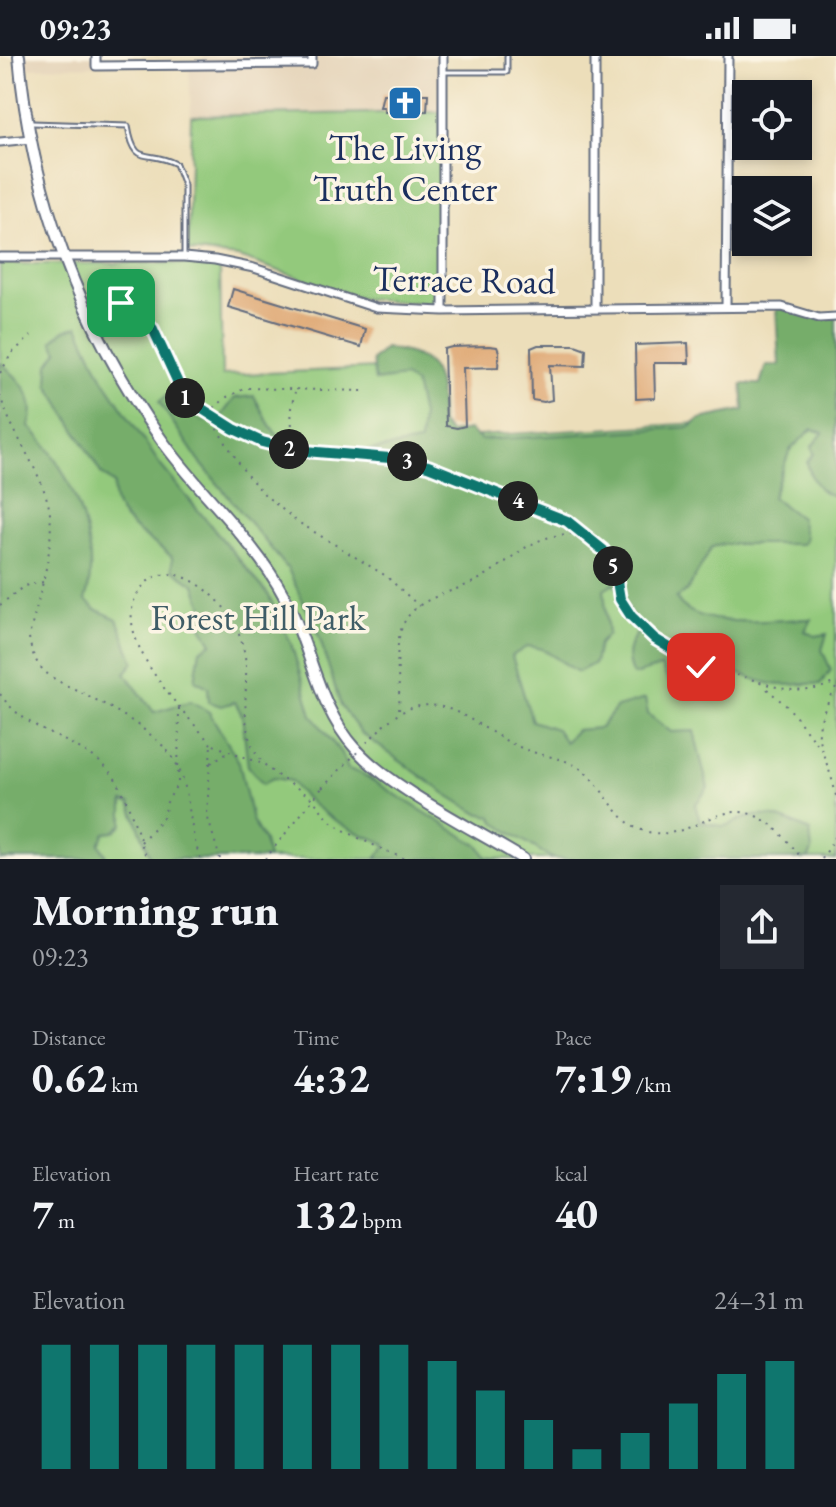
<!DOCTYPE html>
<meta charset="utf-8">
<style>
body{margin:0;font-family:"EB Garamond",serif;background:#242831;color:#f1f3f6;height:100vh;display:flex;flex-direction:column;font-size:30px;white-space:nowrap}
*{box-sizing:border-box;margin:0}
p{font-size:26px;color:#9ea1a6}
.icon{flex:none;width:44px;height:44px;fill:none;stroke:currentColor;stroke-width:2;stroke-linecap:round;stroke-linejoin:round}
.map{position:relative;height:803px;overflow:hidden}
.side{display:flex;flex-direction:column;background:#171b24;flex:1}
.side>*{flex:none}
.controls{position:absolute;left:732px;top:24px;display:grid;gap:16px}
.controls a{display:grid;place-items:center;width:80px;height:80px;border-radius:0px;background:#171b24;box-shadow:0 4px 12px #0003;font-size:40px}
.pin{position:absolute;display:grid;place-items:center;width:68px;height:68px;color:#fff;margin:-34px;border-radius:16px;box-shadow:0 4px 12px #0006}
.km{position:absolute;width:40px;height:40px;margin:-20px;border-radius:50%;background:#222;color:#fff;font-size:22px;line-height:40px;text-align:center}
.round{display:grid;place-items:center;flex:none;width:84px;height:84px;border-radius:0px;background:#242831}
.head{display:flex;align-items:center;justify-content:space-between;height:136px;padding:0 32px}
h1{font-size:44px;font-weight:800;line-height:60px}
.stats{display:grid;grid-template-columns:repeat(3,1fr);gap:12px;height:136px;padding:8px 32px}
.stats div{display:grid;align-content:center}
.stats b{font-size:40px;font-weight:800}
.stats small{font-size:22px;font-weight:400}
.stats p{font-size:22px}
.chart{height:224px;padding:16px 32px}
.chart p{display:flex;justify-content:space-between}
.chart svg{width:100%;height:144px;margin-top:8px;stroke:#0f766e;stroke-width:6}
.status{display:flex;justify-content:space-between;align-items:center;height:56px;padding:0 40px;background:#171b24;direction:ltr}
.status svg{height:22px;fill:currentColor}
.map>svg:first-child{display:block}
</style>
<div class="status"><b>09:23</b><svg viewBox="0 0 49 12"><path d="M0 12V9h3v3zM5 12V6h3v6zM10 12V3h3v9zM15 12V0h3v12zM26 1h20v11H26zM47 4h2v5h-2z"/></svg></div>
<div class="map">
<svg width="836" height="803" viewBox="0 0 836 803">
<rect width="100%" height="100%" fill="#fcf5e5"/>
<filter id="ink" filterUnits="userSpaceOnUse"><feTurbulence type="fractalNoise" baseFrequency=".0125" numOctaves="2"/><feDisplacementMap in="SourceGraphic" scale="16" xChannelSelector="R" yChannelSelector="G"/><feConvolveMatrix kernelMatrix="1 2 1 2 8 2 1 2 1" color-interpolation-filters="sRGB"/></filter>
<filter id="wash" filterUnits="userSpaceOnUse"><feTurbulence type="fractalNoise" baseFrequency=".006" numOctaves="4" result="noise"/><feDisplacementMap in="SourceGraphic" scale="32" xChannelSelector="R" yChannelSelector="G"/><feGaussianBlur stdDeviation="1.8" result="paint"/><feColorMatrix in="noise" values="0 0 0 0 0 0 0 0 0 0 0 0 0 0 0 0 0 1.4 0 .05"/><feComposite in="paint" operator="in"/></filter>
<g filter="url(#wash)">
<rect width="100%" height="100%" fill="#ecdeba"/>
<!-- built -->
<path fill="#e3d1b6" d="M19 0H96V10L21 12Z
M203 0H443V56L191 60 189 8H203Z"/>
<!-- green -->
<path fill="#93c97b" stroke="#577c6c" stroke-width="2" d="M440 56 441 242 435 248 359 242 238 201 188 195 191 60Z
M171 207 220 212 222 319 423 310 425 383 804 361 836 329V803H0V208Z"/>
<!-- forest -->
<path fill="#76ad6b" stroke="#486e64" stroke-width="2" d="M776 251 819 262 836 261V440C819 439 810 421 807 406L814 398 812 390 823 377 812 373 790 394 772 441 800 462 805 483 802 488H722L712 491 687 535 676 542C697 576 774 563 811 563L805 575 815 580 827 578 822 594 831 614 820 628C802 626 785 632 768 627 744 621 722 610 699 604L692 622 672 633 661 611 633 619C625 604 627 588 639 575 628 559 626 542 614 527L604 533 608 578 599 588 595 607 578 616 542 593 528 590 512 600 532 665 556 673 565 686 576 674 600 672 617 651 645 643 648 658 671 676 694 675 708 732 695 749 700 765C738 776 723 766 754 760 774 757 793 767 810 775L812 795 808 803H553L497 768 491 760 477 757 446 738 361 677 341 650 319 580 288 513 199 405 159 346 166 340 203 365 222 359 235 342 254 340C263 356 271 376 286 387 316 410 384 391 420 386L422 359 415 328 404 321 375 325 372 304 385 292C440 299 440 318 441 368L450 377 469 374 481 384 690 371 700 363 744 354 742 328H760L766 309H779Z
M78 270 103 323 161 410 268 538 291 587 312 659 343 700 348 713 362 718 479 790 486 801 501 803H376L386 789C377 782 372 783 363 779 337 768 307 748 291 725L273 722 263 728 248 710 242 659 235 646 221 650 209 646 208 631 195 624 200 594 212 587 198 564 205 556 195 529 172 513V501C148 480 109 465 114 428L101 417 48 328 49 308 58 295 52 285 63 275Z
M0 306C20 323 39 342 29 370 68 407 104 491 85 544L95 553 117 563 134 606 125 617 154 656 191 645 209 656 239 706 252 764 264 785 268 803H151L130 747 123 746V768L114 776 105 777 99 788 108 803H0Z"/>
<g id="blocks">
<!-- building -->
<path fill="#e1ae7d" d="M383 38H428L427 55 384 56V51H380Z
M233 233 365 273 361 291 228 251Z
M688 287 689 307H654L655 342 636 343 635 289Z
M538 289H575L586 293 585 310 550 309 552 344 544 346 532 344 531 292Z
M452 291 489 290 497 291 499 296 498 311 463 312 465 370 457 372 446 370 444 293Z"/>
</g>
</g>
<g filter="url(#ink)">
<use href="#blocks" fill-opacity="0" stroke="#646c7e" stroke-width="2"/>
<g fill="none" stroke-linecap="round" stroke-linejoin="round">
<!-- lane casing -->
<g stroke="#646c7e" stroke-width="7">
<path id="lane" d="M443 16H507V0
M32 67 128 70C135 113 147 92 176 108L184 129V198"/>
</g>
<!-- street casing -->
<g stroke="#646c7e" stroke-width="11">
<path id="street" d="M96 0V10L312 8V0
M443 0V255
M595 0V251
M0 86 31 83
M0 201H184L215 204 254 212 376 252 443 255 782 251 819 262 836 261
M726 251 728 0"/>
</g>
<!-- secondary casing -->
<g stroke="#646c7e" stroke-width="14">
<path id="secondary" d="M19 0C30 136 81 271 161 383 199 437 253 482 284 540 312 591 316 649 356 693 390 732 476 774 523 803"/>
</g>
<!-- path -->
<path stroke="#646c7e" stroke-width="2" stroke-dasharray="2 6" stroke-linecap="butt" d="M96 252C161 225 158 324 194 351 254 396 321 394 391 402 430 407 463 426 500 439 522 446 548 452 567 466 584 478 605 492 614 512 621 528 618 543 629 557 656 595 695 608 737 619 774 629 796 644 836 626
M0 317 12 297 31 280
M0 339C11 377 38 409 48 447 58 486 38 542 29 581 30 590 33 601 39 609 50 624 69 630 85 638 112 652 140 668 162 689 195 720 184 765 201 803
M208 357 227 341 246 332 363 335
M208 359 246 418 266 440 298 466 386 520 419 550
M293 393 291 352 295 336
M0 549 24 530 43 526
M836 632C803 687 826 688 836 740
M767 633 789 652 816 687
M0 638C30 681 81 681 111 717 127 736 137 778 147 803
M399 654C401 629 393 598 401 574 412 539 455 538 481 522 521 499 526 480 578 477
M383 670C437 620 473 673 524 693 541 700 567 702 581 713 602 729 612 756 634 771 702 803 727 700 802 803
M211 688C184 655 99 573 145 528 156 517 170 516 184 521 220 536 244 572 246 611 247 641 240 674 258 700 271 720 292 727 310 741 319 749 324 760 334 768 356 782 382 793 405 803
M211 707 226 697
M141 786 164 760 167 746 178 727 179 650
M220 803 207 759 211 688 260 707
M265 803 322 732
M822 803 836 780"/>
<!-- lane -->
<use href="#lane" stroke="#fff" stroke-width="3"/>
<!-- street -->
<use href="#street" stroke="#fff" stroke-width="7"/>
<!-- secondary -->
<use href="#secondary" stroke="#fff" stroke-width="10"/>
<!-- path-bridge -->
<path stroke="#646c7e" stroke-width="2" stroke-dasharray="2 6" stroke-linecap="butt" d="M322 732 383 670"/>
</g>
</g>
<g fill="none" stroke-linecap="round" stroke-linejoin="round" filter="url(#ink)">
<!-- route casing -->
<g stroke="#fff" stroke-width="16">
<path id="route" d="M121 247 139 256 153 273 185 342 234 373 262 386 293 394 390 402 428 410 567 465 603 494 615 513 620 543 631 560 655 583 701 611"/>
</g>
<!-- route -->
<use href="#route" stroke="#0f766e" stroke-width="10"/>
</g>
<!-- icons -->
<defs>
<g id="church-square" transform="scale(1.8)"><rect x="-9" y="-9" width="18" height="18" rx="4" fill="#1f6fb2" stroke="#fcf5e5"/><path d="M-1.2-6h2.4v3.5h3.3v2.4h-3.3V6h-2.4V-.1h-3.3v-2.4h3.3Z" fill="#fff"/></g>
</defs>
<g fill-rule="evenodd">
<use href="#church-square" x="405" y="47"/>
</g>
<g text-anchor="middle" stroke-width="7" stroke-linejoin="round" paint-order="stroke">
<!-- poi labels -->
<g font-size="36" fill="#1b2f5e" stroke="#fcf5e5">
<text x="405" y="104">The Living<tspan x="405" dy="41">Truth Center</tspan></text>
</g>
<!-- street labels -->
<g font-size="36" fill="#1b2f5e" stroke="#fcf5e5">
<text transform="translate(464 223) rotate(1)" y="13">Terrace Road</text>
</g>
<!-- park labels -->
<g font-size="36" fill="#3f5d67" stroke="#fcf5e5">
<text x="258" y="574">Forest Hill Park</text>
</g>
</g>
</svg>
<div class="controls">
<a><svg class="icon" aria-label="locate" viewBox="0 0 24 24"><circle cx="12" cy="12" r="6"/><path d="M12 2v4M12 18v4M2 12h4M18 12h4"/></svg></a>
<a><svg class="icon" aria-label="layers" viewBox="0 0 24 24"><path d="M12 4l9 5-9 5-9-5zM3 14l9 5 9-5"/></svg></a>
</div>
<div class="pin" style="left:121px;top:247px;background:#1e9e55"><svg class="icon" aria-label="arrive" viewBox="0 0 24 24"><path d="M6 21V4h12l-3 4 3 4H6"/></svg></div>
<div class="pin" style="left:701px;top:611px;background:#d93025"><svg class="icon" aria-label="check" viewBox="0 0 24 24"><path d="M5 12l5 5 9-10"/></svg></div>
<b class="km" style="left:185px;top:342px">1</b>
<b class="km" style="left:289px;top:393px">2</b>
<b class="km" style="left:407px;top:405px">3</b>
<b class="km" style="left:518px;top:445px">4</b>
<b class="km" style="left:613px;top:510px">5</b>
</div>
<section class="side">
<div class="head"><div><h1>Morning run</h1><p>09:23</p></div><a class="round"><svg class="icon" aria-label="share" viewBox="0 0 24 24"><path d="M12 15V3M7 8l5-5 5 5M5 13v7h14v-7"/></svg></a></div>
<div class="stats">
<div><p>Distance</p><b>0.62<small> km</small></b></div>
<div><p>Time</p><b>4:32</b></div>
<div><p>Pace</p><b>7:19<small> /km</small></b></div>
</div>
<div class="stats">
<div><p>Elevation</p><b>7<small> m</small></b></div>
<div><p>Heart rate</p><b>132<small> bpm</small></b></div>
<div><p>kcal</p><b>40</b></div>
</div>
<div class="chart"><p><span>Elevation</span>24–31 m</p>
<svg viewBox="0 0 160 44" preserveAspectRatio="none"><path d="M5 44V6M15 44V6M25 44V6M35 44V6M45 44V6M55 44V6M65 44V6M75 44V6M85 44V11M95 44V20M105 44V29M115 44V38M125 44V33M135 44V24M145 44V15M155 44V11"/></svg>
</div>
</section>
